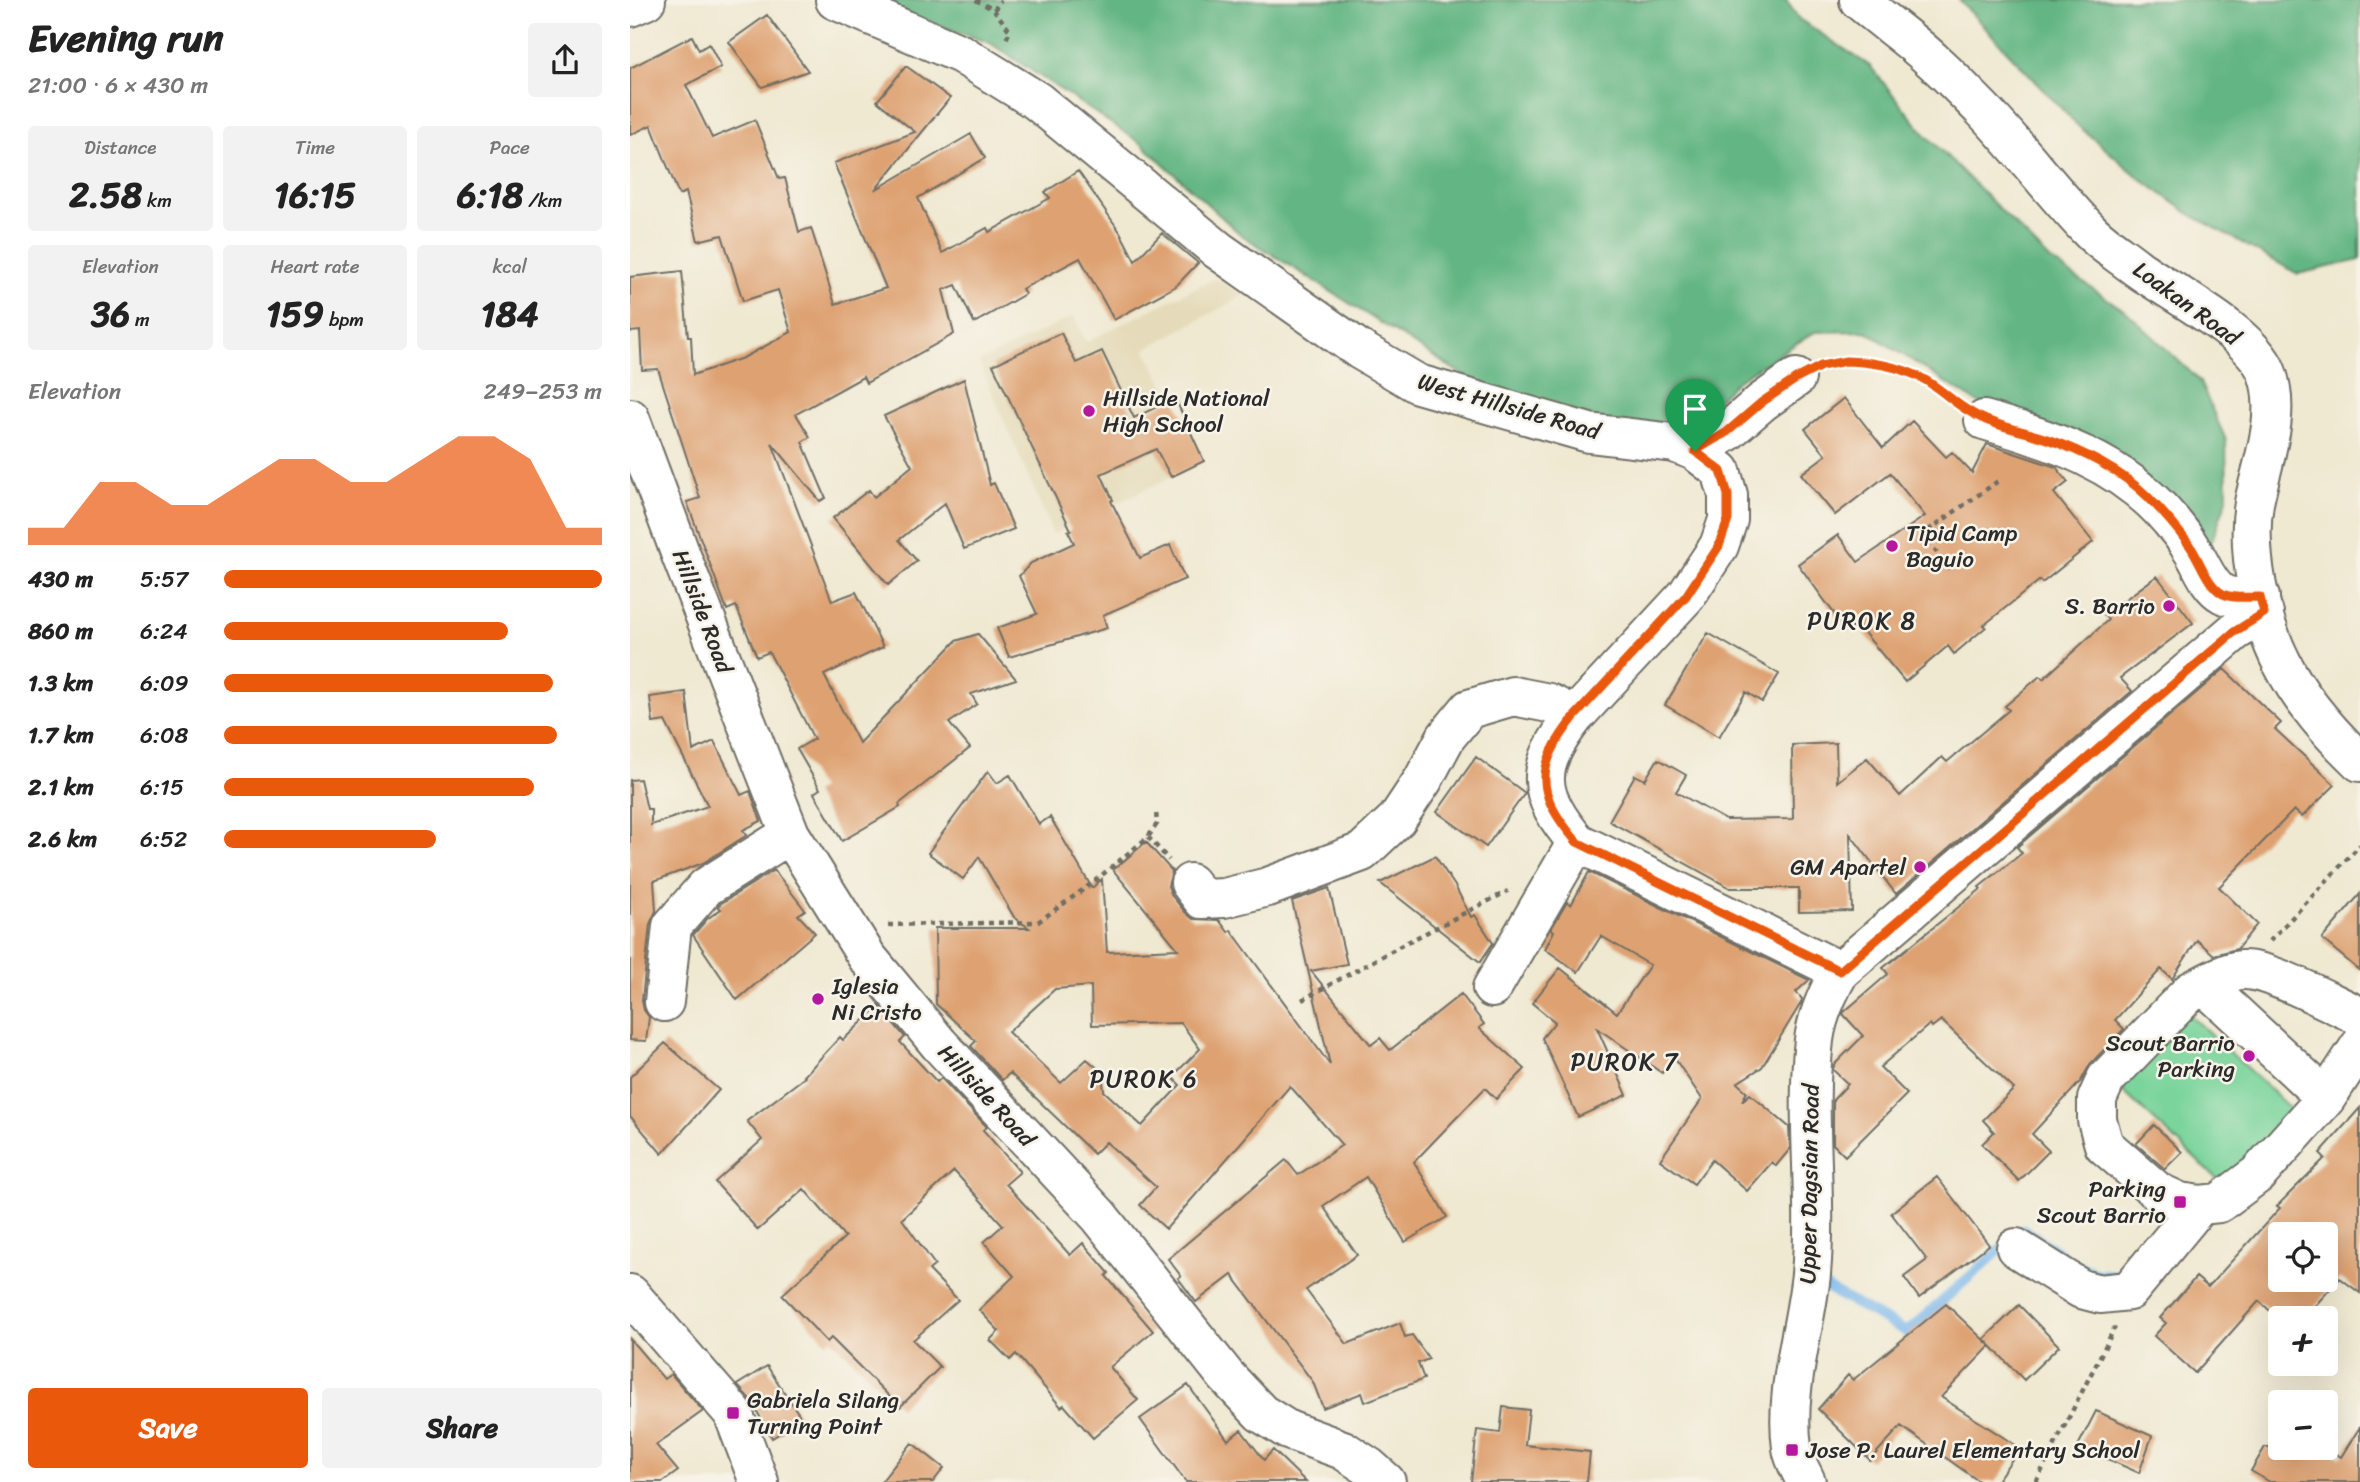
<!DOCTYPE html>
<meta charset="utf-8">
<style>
body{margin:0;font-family:Sriracha,sans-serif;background:#f2f2f2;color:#222;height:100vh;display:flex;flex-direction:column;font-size:26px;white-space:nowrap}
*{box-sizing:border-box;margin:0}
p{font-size:23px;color:#767676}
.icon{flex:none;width:38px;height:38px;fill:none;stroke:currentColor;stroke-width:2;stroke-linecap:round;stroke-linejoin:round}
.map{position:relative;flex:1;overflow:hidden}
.sheet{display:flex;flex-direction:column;background:#fff;width:630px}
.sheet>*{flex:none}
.controls{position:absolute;left:1638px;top:1222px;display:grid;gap:14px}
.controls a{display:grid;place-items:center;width:70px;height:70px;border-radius:7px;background:#fff;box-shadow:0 7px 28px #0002;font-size:35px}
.pin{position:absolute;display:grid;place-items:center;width:60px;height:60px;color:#fff;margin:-72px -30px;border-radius:50% 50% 50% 0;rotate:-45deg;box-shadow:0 0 7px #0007}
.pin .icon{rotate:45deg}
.round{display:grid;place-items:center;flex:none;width:74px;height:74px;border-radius:7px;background:#f2f2f2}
.overview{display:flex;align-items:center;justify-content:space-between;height:119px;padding:0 28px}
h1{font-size:38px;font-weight:800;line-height:52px}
.figures{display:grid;grid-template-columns:repeat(3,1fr);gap:10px;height:119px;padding:7px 28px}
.figures div{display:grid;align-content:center;border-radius:7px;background:#f2f2f2;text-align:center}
.figures b{font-size:35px;font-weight:800}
.figures small{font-size:19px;font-weight:400}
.figures p{font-size:19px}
.chart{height:196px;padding:14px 28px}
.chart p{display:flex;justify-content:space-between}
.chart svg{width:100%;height:126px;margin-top:7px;fill:#ea580c;opacity:.7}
.cta{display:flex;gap:14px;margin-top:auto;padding:14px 28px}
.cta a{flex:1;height:80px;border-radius:7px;background:#ea580c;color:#fff;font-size:28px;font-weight:800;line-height:80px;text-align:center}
.cta a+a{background:#f2f2f2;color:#222}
ul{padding:0 28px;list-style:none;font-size:23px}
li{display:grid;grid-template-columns:112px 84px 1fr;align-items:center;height:52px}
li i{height:18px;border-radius:9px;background:#ea580c}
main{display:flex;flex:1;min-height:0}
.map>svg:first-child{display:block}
</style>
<main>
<section class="sheet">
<div class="overview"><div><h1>Evening run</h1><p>21:00 · 6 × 430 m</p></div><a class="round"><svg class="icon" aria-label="share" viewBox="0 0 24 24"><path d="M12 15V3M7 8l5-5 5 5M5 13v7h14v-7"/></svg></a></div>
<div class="figures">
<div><p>Distance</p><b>2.58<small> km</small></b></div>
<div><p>Time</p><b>16:15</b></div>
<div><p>Pace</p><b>6:18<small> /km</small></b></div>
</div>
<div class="figures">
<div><p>Elevation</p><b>36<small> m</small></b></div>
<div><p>Heart rate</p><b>159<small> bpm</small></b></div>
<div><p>kcal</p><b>184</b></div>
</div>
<div class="chart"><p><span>Elevation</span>249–253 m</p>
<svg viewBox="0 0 160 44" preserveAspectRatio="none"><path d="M0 44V38L10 38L20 22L30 22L40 30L50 30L60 22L70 14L80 14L90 22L100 22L110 14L120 6L130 6L140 14L150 38L160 38V44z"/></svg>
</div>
<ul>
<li><b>430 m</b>5:57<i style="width:100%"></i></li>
<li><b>860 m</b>6:24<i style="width:75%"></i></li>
<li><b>1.3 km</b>6:09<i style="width:87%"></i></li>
<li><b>1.7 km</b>6:08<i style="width:88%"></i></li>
<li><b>2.1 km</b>6:15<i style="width:82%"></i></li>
<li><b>2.6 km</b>6:52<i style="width:56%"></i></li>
</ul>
<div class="cta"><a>Save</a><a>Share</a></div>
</section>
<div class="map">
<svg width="1730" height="1482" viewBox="0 0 1730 1482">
<rect width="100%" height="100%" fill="#f7f3e8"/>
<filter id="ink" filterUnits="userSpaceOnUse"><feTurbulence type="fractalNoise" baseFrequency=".0143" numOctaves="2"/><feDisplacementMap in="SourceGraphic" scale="14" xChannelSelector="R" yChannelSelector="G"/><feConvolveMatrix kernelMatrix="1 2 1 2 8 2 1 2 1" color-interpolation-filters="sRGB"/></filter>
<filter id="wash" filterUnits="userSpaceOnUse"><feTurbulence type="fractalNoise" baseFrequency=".00686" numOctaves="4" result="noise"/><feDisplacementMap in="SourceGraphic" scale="28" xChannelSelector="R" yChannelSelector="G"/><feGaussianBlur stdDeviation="1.57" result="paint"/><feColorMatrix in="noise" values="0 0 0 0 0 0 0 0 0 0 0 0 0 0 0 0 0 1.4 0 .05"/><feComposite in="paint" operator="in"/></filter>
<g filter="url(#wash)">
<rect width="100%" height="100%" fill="#efe9d2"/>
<!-- built -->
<path fill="#e5dbba" d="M585 278 615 295 515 349 574 461 423 534 349 362 444 316 456 342Z"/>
<!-- green -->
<path fill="#7ad49b" stroke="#528063" stroke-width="2" d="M1557 1012 1667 1115 1597 1188 1486 1085Z"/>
<!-- forest -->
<path fill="#63b683" stroke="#477057" stroke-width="2" d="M236 0H1156L1169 19 1240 66 1293 132 1420 260 1497 312 1569 380 1596 440 1597 499 1577 554 1378 420 1340 398 1236 331 1185 332 1108 380 1066 421 1019 433 855 389 610 234 512 144 360 43Z
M1329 0H1730V260L1668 274 1558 213 1511 179 1446 124Z"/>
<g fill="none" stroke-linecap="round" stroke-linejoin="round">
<!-- stream -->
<path stroke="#79b7ec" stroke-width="10" d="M1444 1263 1466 1274 1485 1275
M1187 1283 1277 1332 1394 1229 1431 1254"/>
</g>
<g id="blocks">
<!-- building -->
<path fill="#dea272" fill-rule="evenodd" d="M137 15 178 71 132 87 99 42Z
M62 36 69 50 79 44 91 67 56 85 82 138 125 120 149 179 155 178 169 232 181 228 205 304 256 288 204 163 285 132 247 101 276 66 320 98 245 190 341 134 355 158 288 198 312 253 357 228 359 232 420 198 415 192 448 171 490 232 505 261 532 233 568 263 546 286 484 320 450 258 392 289 395 294 344 323 326 285 313 290 324 334 236 383 233 377 166 414 180 437 172 442 196 498 190 501 142 443 202 601 226 592 253 647 194 675 229 743 326 641 348 634 386 679 341 694 347 704 319 723 340 748 269 804 270 807 212 841 184 793 190 789 167 749 184 739 139 652 127 657 106 606 97 610 57 502 70 498 28 369 12 370 10 331 0 332V277L52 271 58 337H61L63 375 113 358 161 332 148 290 113 301 92 235 68 241 56 192 49 195 21 125 0 135V68Z
M431 333 446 363 472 351 504 418 545 398 574 461 541 477 526 449 471 474 483 500 481 501 510 558 540 545 555 579 473 615 477 628 379 657 367 628 407 614 389 576 401 563 444 543 438 531 441 530 363 365Z
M334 379 360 485 364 483 384 529 334 549 315 503 269 540 287 561 258 585 203 518 239 490 244 497 282 466 254 416Z
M1214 398 1253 448 1282 421 1316 457 1322 452 1342 473 1357 444 1426 467 1438 482 1424 493 1463 542 1412 583 1410 580 1354 625 1356 627 1324 654 1318 646 1275 682 1227 624 1217 631 1168 564 1208 535 1228 562 1295 516 1260 473 1205 515 1171 474 1196 455 1175 429Z
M1527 576 1563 623 1490 678 1502 691 1266 894 1220 834 1222 911 1169 912V888H1100L979 821 1005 775 1015 780 1028 759 1056 775 1046 792 1096 820 1163 819 1162 745 1206 743 1207 782 1237 758 1270 796 1312 757 1317 762 1379 710 1375 706 1410 676 1413 679 1478 620 1474 615Z
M1078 633 1149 674 1132 702 1116 692 1089 737 1035 705Z
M1594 669 1651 723 1645 729 1705 785 1672 817 1664 810 1589 887 1627 924 1607 949 1584 955 1567 940 1542 979 1531 969 1485 1020 1494 1029 1460 1064 1451 1081 1402 1134 1419 1151 1389 1181 1352 1144 1364 1132 1353 1120 1384 1089 1311 1020 1302 1027 1300 1024 1250 1067 1277 1094 1215 1156 1203 1144V1100L1218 1084 1203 1070 1204 1065 1233 1036 1213 1014 1214 1012 1258 974 1253 968 1351 889 1349 887 1392 853 1387 847Z
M56 692 63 751 84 741 111 795 120 791 131 821 113 830 117 835 73 863 24 881 26 911 20 924 12 1000 14 1010 19 1017 16 1041 0 1040V780L10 779 17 809H21V825L78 806 35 721 23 723 20 697Z
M846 757 895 793 856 847 807 812Z
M358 771 367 783 380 775 409 824 420 817 462 888 472 879 477 952 548 949 483 870 516 842 542 871 538 886 542 896 555 912 563 919 589 920 598 932 601 930 700 1065 662 901 699 888 717 964 681 971 741 1045 750 1038 760 1050 831 994 854 1024 849 1028 895 1069 866 1099 855 1088 784 1162 817 1217 775 1242 736 1177 693 1206 727 1255 676 1290 717 1344 770 1323 775 1337 782 1335 799 1359 788 1363 794 1379 735 1402 732 1393 693 1408 683 1382 602 1275 566 1302 548 1278 551 1276 538 1259 656 1160 668 1175 712 1145 660 1086 536 1229 510 1205 526 1187 476 1142 464 1154 380 1073 372 1080 341 1046 346 1041 306 1004 305 928H399L384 917 349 857 333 879 298 853ZM461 986 462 1025 551 1023 570 1049 542 1077 550 1085 512 1126 474 1091 472 1072 457 1059 431 1083 378 1032 425 989Z
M805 856 825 886 841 917 845 915 863 943 850 962 750 883Z
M144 870 175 910 168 915 185 933 107 1000 63 935 77 919 91 909 88 906 90 904Z
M959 872 1179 980 1166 992 1172 999 1171 1003 1132 1067 1107 1083 1117 1092 1112 1101 1120 1094 1159 1127 1160 1149 1146 1166 1142 1162 1117 1191 1082 1160 1064 1184 1030 1160 1072 1099 1043 1056 1032 1073 967 1028 997 1095 948 1117 912 1038 925 1022 902 1003 930 968 987 1013 1020 965 971 936 948 972 915 949 924 931 921 929 937 902 941 905Z
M1730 894V971L1692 939Z
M249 1006 275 1037 270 1042 307 1082 311 1078 357 1127 353 1130 390 1172 376 1184 440 1255 453 1243 479 1273 476 1276 523 1331 480 1367 508 1400 463 1438 434 1405 431 1407 386 1354 380 1360 360 1340 369 1331 349 1310 384 1276 354 1242 373 1225 324 1171 272 1219 305 1265 299 1270 328 1300 283 1340 310 1367 270 1407 201 1338 197 1342 152 1295 215 1237 174 1189 128 1230 85 1182 132 1140 117 1121 175 1077 174 1076 210 1037 213 1040Z
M35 1043 89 1090 32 1154 0 1116V1077Z
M1730 1108V1293L1710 1278 1674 1318H1648L1629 1301 1565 1373 1524 1336 1536 1323 1530 1318 1566 1277 1578 1287 1650 1208 1647 1206 1695 1158 1690 1153ZM1650 1234H1696V1279H1650Z
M1524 1125 1552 1152 1535 1169 1506 1144Z
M1307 1177 1359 1245 1289 1298 1274 1277 1297 1260 1261 1213Z
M1316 1304 1360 1346 1311 1397 1390 1448 1366 1482H1350L1271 1426 1240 1460 1188 1409 1218 1375 1223 1380Z
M1389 1305 1429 1346 1394 1380 1354 1339Z
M0 1339 34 1379 41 1374 73 1411 26 1445 48 1471 33 1482H0Z
M137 1366 172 1419 142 1438 120 1399 107 1385Z
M558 1385 598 1440 611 1430 634 1460 643 1450 676 1482H556L510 1419Z
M873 1407 899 1410 895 1445 960 1452 957 1482H841L847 1430 870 1433Z
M1466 1411 1522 1436 1509 1473 1448 1446Z
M1730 1427V1482H1640L1621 1471 1635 1447H1694L1711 1457Z
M282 1443 314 1468 303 1482H251Z"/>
</g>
</g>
<g filter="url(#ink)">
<use href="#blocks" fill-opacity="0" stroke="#706e65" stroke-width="2"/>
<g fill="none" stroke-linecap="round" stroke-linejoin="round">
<!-- minor casing -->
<g stroke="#706e65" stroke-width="42">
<path id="minor" d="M205 0 331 54 407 101 588 250 730 350 788 384 959 433 1044 443 1065 451 1091 471 1098 495V520L1089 546 1056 596 945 716C905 767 904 792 947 842L1210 971
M0 7 16 0
M0 418 52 558 160 834 237 957 309 1044 469 1216 596 1376 631 1413 658 1430 713 1450 739 1467 756 1482
M1354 420C1424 441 1490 461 1540 520 1548 529 1556 540 1562 550 1571 563 1578 586 1593 594 1603 599 1618 597 1630 597
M1065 451 1097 432 1132 402 1166 378
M560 883 572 899 594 898 638 887 732 852 767 819 793 780 816 737 839 709 883 696 919 703 945 716
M1574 985 1696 1098
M862 988 947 842
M34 1002 42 926 76 887 160 834
M1730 1016C1704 1005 1639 968 1612 970 1596 971 1575 984 1561 991L1476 1079 1467 1099V1120L1474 1145 1528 1192 1550 1202 1570 1205 1589 1203 1628 1174 1696 1098 1730 1046
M1386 1248 1451 1289 1470 1294 1499 1291 1570 1205
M0 1294 103 1413 129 1482
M1176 1482C1172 1472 1163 1459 1162 1448 1154 1389 1175 1332 1181 1274 1188 1197 1175 1117 1184 1040 1187 1016 1198 992 1210 971L1604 632 1634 613"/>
</g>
<!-- major casing -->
<g stroke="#706e65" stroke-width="42">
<path id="major" d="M1229 0C1253 21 1280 39 1303 61 1320 76 1336 93 1352 109 1390 148 1423 193 1461 232 1474 245 1492 256 1507 268 1541 293 1622 333 1637 373 1652 415 1632 462 1624 503 1616 550 1630 621 1652 663 1671 701 1700 733 1730 762"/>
</g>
<!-- path -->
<path stroke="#706e65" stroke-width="4.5" stroke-dasharray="5 5" stroke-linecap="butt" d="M346 0 364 10 380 31 375 41
M364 10 371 0
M1195 365C1249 355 1284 369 1326 403
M1319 569 1293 534 1371 479
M518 837 539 860
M258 925 408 922 461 884 518 837 527 824 526 812
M1640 941 1730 845
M672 1000 774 944 878 891
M1406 1482 1485 1327"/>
<!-- minor -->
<use href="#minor" stroke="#fff" stroke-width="38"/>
<!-- major -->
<use href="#major" stroke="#fff" stroke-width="38"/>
</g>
</g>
<g fill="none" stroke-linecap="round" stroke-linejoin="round" filter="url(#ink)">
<!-- route casing -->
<g stroke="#fff" stroke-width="14">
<path id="route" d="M1216 361C1246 362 1278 367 1303 385 1320 397 1335 412 1356 420 1375 428 1397 432 1417 439 1452 451 1492 471 1518 497 1533 512 1547 528 1560 546 1570 560 1577 585 1593 594 1603 599 1618 597 1630 597L1634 613 1604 632 1210 971 947 842C904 792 905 767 945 716L1056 596 1089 546 1098 520V495L1091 471 1065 451 1097 432 1132 402 1166 379 1191 366Z"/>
</g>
<!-- route -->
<use href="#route" stroke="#ea580c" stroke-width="9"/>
</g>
<!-- markers -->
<g fill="#b5179e" stroke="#f7f3e8" stroke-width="2.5">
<circle cx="459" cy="411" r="7"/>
<circle cx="1262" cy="546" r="7"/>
<circle cx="1539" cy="606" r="7"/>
<circle cx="1290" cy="867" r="7"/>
<circle cx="188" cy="999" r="7"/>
<circle cx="1619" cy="1056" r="7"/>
<rect x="1543" y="1195" width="14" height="14" rx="3.5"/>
<rect x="96" y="1406" width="14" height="14" rx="3.5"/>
<rect x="1155" y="1443" width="14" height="14" rx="3.5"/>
</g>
<g text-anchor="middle" stroke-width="5" stroke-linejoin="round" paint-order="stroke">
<!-- street labels -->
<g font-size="23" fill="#2b2b2b" stroke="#f7f3e8">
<text transform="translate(1557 303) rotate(36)" y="8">Loakan Road</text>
<text transform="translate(879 406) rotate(16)" y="8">West Hillside Road</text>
<text transform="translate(73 611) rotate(69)" y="8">Hillside Road</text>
<text transform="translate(357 1095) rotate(47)" y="8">Hillside Road</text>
<text transform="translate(1179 1184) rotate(-89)" y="8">Upper Dagsian Road</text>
</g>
<!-- poi labels -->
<g font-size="23" fill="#2b2b2b" stroke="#f7f3e8" text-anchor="start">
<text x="473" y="406">Hillside National<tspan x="473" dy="26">High School</tspan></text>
<text x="1276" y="541">Tipid Camp<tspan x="1276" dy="26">Baguio</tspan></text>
<text x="1525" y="614" text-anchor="end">S. Barrio</text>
<text x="1276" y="875" text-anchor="end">GM Apartel</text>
<text x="202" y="994">Iglesia<tspan x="202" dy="26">Ni Cristo</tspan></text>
<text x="1605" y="1051" text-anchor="end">Scout Barrio<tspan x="1605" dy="26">Parking</tspan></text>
<text x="1536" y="1197" text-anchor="end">Parking<tspan x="1536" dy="26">Scout Barrio</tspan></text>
<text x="117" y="1408">Gabriela Silang<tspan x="117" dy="26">Turning Point</tspan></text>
<text x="1176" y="1458">Jose P. Laurel Elementary School</text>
</g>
<!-- neighbourhood labels -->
<g font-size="24" letter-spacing="2" fill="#2b2b2b" stroke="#f7f3e8">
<text x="1232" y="629">PUROK 8</text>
<text x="995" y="1070">PUROK 7</text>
<text x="514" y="1087">PUROK 6</text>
</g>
</g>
</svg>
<div class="controls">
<a><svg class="icon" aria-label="locate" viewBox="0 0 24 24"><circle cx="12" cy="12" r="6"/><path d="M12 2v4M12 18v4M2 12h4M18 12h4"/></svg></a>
<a>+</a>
<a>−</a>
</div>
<div class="pin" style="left:1065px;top:451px;background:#1e9e55"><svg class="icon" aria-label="arrive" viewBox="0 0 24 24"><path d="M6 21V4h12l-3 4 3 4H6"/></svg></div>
</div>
</main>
